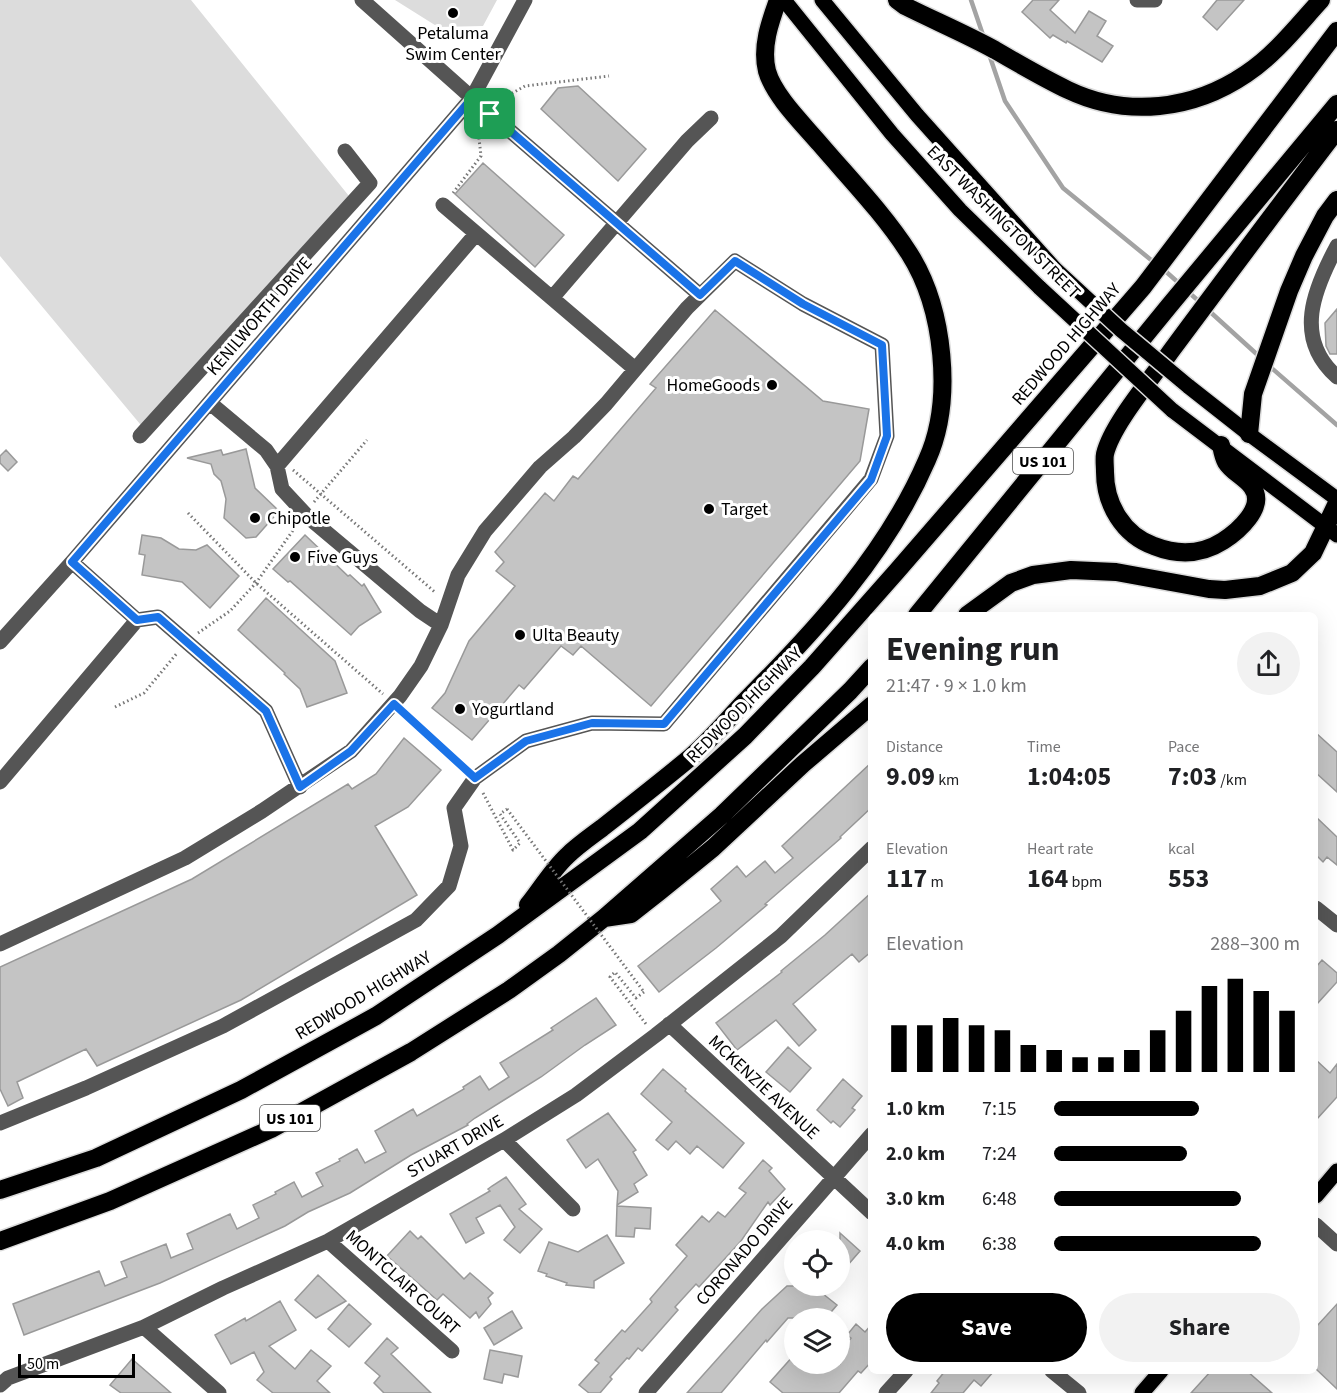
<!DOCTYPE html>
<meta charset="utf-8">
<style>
body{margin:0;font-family:"Source Sans 3",sans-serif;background:#f2f2f2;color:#202124;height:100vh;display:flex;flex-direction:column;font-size:22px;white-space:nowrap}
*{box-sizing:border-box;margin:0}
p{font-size:20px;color:#757577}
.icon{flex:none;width:33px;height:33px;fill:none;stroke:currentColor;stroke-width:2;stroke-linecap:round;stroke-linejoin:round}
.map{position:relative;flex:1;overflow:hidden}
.drawer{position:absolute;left:868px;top:612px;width:450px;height:762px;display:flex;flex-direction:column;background:#fff;border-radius:9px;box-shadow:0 6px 24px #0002}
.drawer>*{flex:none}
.controls{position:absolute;left:784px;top:1230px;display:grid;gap:12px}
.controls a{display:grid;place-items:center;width:66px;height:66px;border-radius:50%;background:#fff;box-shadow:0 6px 24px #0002;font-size:30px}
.scale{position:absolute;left:18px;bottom:15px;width:117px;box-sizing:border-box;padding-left:6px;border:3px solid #000;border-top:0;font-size:16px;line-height:21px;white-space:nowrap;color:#000;-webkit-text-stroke:4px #fff;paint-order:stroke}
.pin{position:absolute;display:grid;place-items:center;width:51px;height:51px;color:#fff;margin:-26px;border-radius:12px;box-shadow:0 3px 9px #0006}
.round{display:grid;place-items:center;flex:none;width:63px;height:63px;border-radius:32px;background:#f2f2f2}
.head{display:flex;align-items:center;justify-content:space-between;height:102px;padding:0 18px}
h1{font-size:33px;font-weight:700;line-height:45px}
.metrics{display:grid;grid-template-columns:repeat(3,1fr);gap:9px;height:102px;padding:6px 18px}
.metrics div{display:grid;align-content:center}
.metrics b{font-size:26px;font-weight:700}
.metrics small{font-size:16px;font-weight:400}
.metrics p{font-size:16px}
.chart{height:168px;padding:12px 18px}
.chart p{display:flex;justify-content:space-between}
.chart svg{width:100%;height:108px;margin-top:6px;stroke:#000;stroke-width:6}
.action{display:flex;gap:12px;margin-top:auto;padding:12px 18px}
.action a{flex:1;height:69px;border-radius:36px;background:#000;color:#fff;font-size:24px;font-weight:700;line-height:69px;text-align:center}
.action a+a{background:#f2f2f2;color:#202124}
ul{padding:0 18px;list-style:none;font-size:20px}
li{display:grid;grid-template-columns:96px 72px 1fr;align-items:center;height:45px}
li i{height:15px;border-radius:8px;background:#000}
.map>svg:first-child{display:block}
</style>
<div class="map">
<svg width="1337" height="1393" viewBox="0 0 1337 1393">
<rect width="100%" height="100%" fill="#fff"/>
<!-- green -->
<path fill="#dcdcdc" d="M0 0H191L357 206 150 436 0 256Z
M395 0H497L483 26 438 27Z"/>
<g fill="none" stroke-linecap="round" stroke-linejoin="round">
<!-- stream -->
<path stroke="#a3a3a3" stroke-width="4.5" d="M971 0 984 38
M989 54 1005 101 1063 188 1156 264
M1163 269 1181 285
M1187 291 1201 303
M1207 309 1261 358
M1267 364 1337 425"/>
</g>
<!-- building -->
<path fill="#c4c4c4" stroke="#999" stroke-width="1.5" d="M1033 0H1059L1050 10 1075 33 1089 11 1106 21 1097 36 1113 46 1102 62 1067 41 1066 43 1053 35 1050 38 1022 12Z
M1217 0H1244L1217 30 1203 17Z
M578 86 646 149 618 181 541 109 558 88Z
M483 163 564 235 535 267 455 194Z
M1337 309V354H1330L1326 346 1325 323Z
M715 310 823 401 869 409 860 461 651 706 581 646 573 655 561 646 524 689 519 685 472 740 432 708 445 693 469 641 515 586 496 571 504 562 495 552 545 493 554 501 573 476 578 479 656 388 650 384Z
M246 449 255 488 279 511 256 537 246 538 224 518 226 499 221 481 214 474 211 464 187 458 221 450 223 455Z
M6 450 17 462 8 471 0 463V456Z
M142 535 161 538 179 549 196 550 207 545 239 576 210 608 182 582 142 575 145 555 139 554Z
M305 535 348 576 350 575 362 586 364 584 381 612 359 626 351 635 290 581 288 582 273 569Z
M266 598 335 661 347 693 307 707 300 689 284 674 285 673 238 630Z
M1316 733 1337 752V792L1316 773Z
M404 738 441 770 408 807 375 826 417 895 241 1000 97 1066 86 1049 17 1082 23 1098 8 1106 0 1089V967L192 879 348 784 352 789 376 774Z
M872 762V807L840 837 841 838 765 904 767 905 716 948 659 992 638 966 721 901 711 889 737 866 746 877 765 861 775 873 793 858 782 846Z
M1316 817 1337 837V865L1327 857 1323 862 1316 855Z
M872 892V951L859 962 852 954 793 1004 816 1030 799 1046 776 1020 737 1050 716 1023 782 972 781 971 825 935Z
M1322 960 1337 973V982L1316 1005V967Z
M596 998 616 1025 585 1045 541 1077 475 1118 467 1124 468 1125 411 1155 350 1193 308 1212 285 1226 160 1283 24 1335 13 1304 99 1271 105 1286 127 1277 121 1262 166 1244 171 1258 193 1249 187 1234 230 1214 237 1229 259 1218 253 1205 276 1194 275 1192 294 1182 302 1197 323 1186 316 1173 340 1161 339 1159 357 1149 365 1163 386 1152 375 1131 413 1109 417 1116 464 1089 463 1087 480 1076 489 1090 509 1077 500 1063 553 1030 551 1028Z
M788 1047 811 1068 790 1092 766 1072Z
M1316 1060 1330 1073 1337 1064V1097L1316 1120Z
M663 1069 686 1089 685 1091 744 1143 723 1168 697 1146 690 1154 676 1141 668 1150 656 1140 672 1122 641 1094Z
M843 1079 862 1096 852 1108 855 1110 840 1127 833 1121 831 1123 817 1110Z
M608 1113 636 1150 633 1152 647 1175 634 1184 638 1192 617 1205 618 1191 598 1159 586 1168 567 1140Z
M763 1160 772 1168 769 1171 785 1189 770 1205 768 1202 741 1241 699 1287 696 1284 675 1307 678 1310 642 1351 638 1348 629 1359 627 1358 610 1377 612 1379 600 1393H589L579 1385 599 1363 595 1360 622 1330 625 1332 652 1302 650 1299 687 1256 676 1245 702 1216 709 1222 718 1212 725 1217 746 1193 739 1188Z
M506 1177 526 1204 519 1209 542 1229 520 1253 504 1240 515 1227 500 1205 476 1218 484 1233 466 1243 450 1214 490 1191 488 1189 492 1186Z
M617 1206 651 1208 650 1229 635 1228 634 1237 616 1236Z
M410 1231 418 1239 421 1236 464 1279 470 1273 493 1293 488 1298 491 1304 479 1318 476 1312 470 1318 443 1294 437 1300 387 1256Z
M840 1233 860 1251 840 1274Z
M607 1235 624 1263 594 1281V1288L566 1285 567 1283 546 1276 547 1274 538 1271 549 1242 578 1252Z
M318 1275 346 1301 316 1318 295 1300Z
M787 1286H813L837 1305 826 1318H788L767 1342 766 1340 721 1393H687L762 1309Z
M280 1301 296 1330 269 1346 295 1369 311 1350 331 1366 317 1381 330 1393H273L257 1380 264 1372 254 1352 231 1364 215 1335 245 1318 246 1321Z
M349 1304 371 1324 349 1347 328 1329Z
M1337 1304V1389L1316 1369V1327Z
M512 1311 522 1328 494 1345 484 1328Z
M856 1324 865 1332 872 1324V1361L861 1373 858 1371 839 1393H783L770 1382 794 1355 795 1364H840V1351L851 1338 847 1335Z
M387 1338 398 1348 391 1354 431 1393H384L374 1383 380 1376 365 1363Z
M490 1350 522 1356 518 1377 504 1374 502 1383 484 1379Z
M132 1359 155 1379 171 1393H121L110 1385Z
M945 1371H994L981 1386 974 1380 963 1393H931L939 1383 937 1381Z
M1211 1371H1247L1272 1393H1191Z"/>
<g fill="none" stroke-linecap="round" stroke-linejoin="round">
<!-- major casing -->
<g stroke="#dbdbdb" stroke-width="18">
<path id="major" d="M784 0 892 134 960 210 1040 288
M822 0 917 115 1055 269
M1188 386 1249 434 1337 499
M1172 410 1337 535
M1316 1196 1337 1171
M1142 1393 1161 1371"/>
</g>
<!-- highway casing -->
<g stroke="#dbdbdb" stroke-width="21">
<path id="highway" d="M897 0 905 6C935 21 966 34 995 50 1019 64 1043 78 1068 90 1127 118 1193 110 1246 74 1275 55 1298 25 1321 0
M1249 434 1253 394 1289 291 1304 256 1325 216 1337 200
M1221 445C1222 450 1223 457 1226 462 1232 472 1246 478 1252 487 1267 507 1237 532 1223 541 1201 555 1177 555 1154 546 1123 535 1105 504 1105 472 1105 466 1104 459 1105 454 1112 424 1153 377 1171 351 1226 277 1281 203 1337 130
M917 615 1169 306 1337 104
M967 615 1011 583 1033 575 1071 570 1116 572 1209 589 1225 590 1260 586 1292 573 1313 553 1337 503
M528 905C541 889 552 870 567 856 577 846 590 837 602 828 630 806 658 784 686 761 707 744 726 721 745 701 816 630 887 553 927 460 954 400 944 308 909 253 884 214 850 179 820 144 803 124 774 96 767 71 761 47 770 22 778 0
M604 918 631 914 659 892 713 848 803 764 872 705
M0 1190 96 1158 241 1090 376 1016 498 935 640 831 745 736 812 667 897 571 1143 287 1337 31
M0 1241 110 1201 271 1129 411 1052 509 990 559 954 604 918 722 815 850 691 872 667"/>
</g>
<!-- path -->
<path stroke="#777" stroke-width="3" stroke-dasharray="1.5 3" stroke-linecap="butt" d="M500 100 525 86 609 76
M453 193 481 156 478 130
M293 470 436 593
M314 502 367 440
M188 513 256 583 383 694
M198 633 230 611 256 583 296 526
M115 707 144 693 178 652
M403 712 465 769
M483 793 513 850 520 843 500 814 507 809
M644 992 636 998 615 972 610 977 646 1024"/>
<!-- minor -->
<path stroke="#555" stroke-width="15" d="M362 0 472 98 700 295
M1137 0H1155
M443 205 635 369
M1337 246C1314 289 1293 338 1337 377
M552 298 687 141 711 118
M210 403 266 450 277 466 282 489 308 517 420 611 441 625
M140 436 370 183 345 151
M277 466 476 234
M72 562 137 620
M0 642 72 562 472 98 525 0
M0 782 137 620 158 617 266 711 300 787
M1316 908 1337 925
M0 944 185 858 262 811 351 751 400 696 421 666 441 625 458 575 485 531 540 467 574 437 606 404 687 308 735 261 803 304 882 345 887 436 871 479 664 724 592 723 526 741 475 778 454 808 461 846 449 886 416 920 223 1026 86 1088 0 1123
M669 1024 872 1213
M504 1140 573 1209
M1316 1225 1337 1244
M328 1241 452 1351
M144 1327 219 1393
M1052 1371 1079 1393
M0 1385 8 1378 144 1327 223 1288 328 1241 504 1140 576 1095 656 1035 781 936 872 848
M646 1393 872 1134
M886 1393 906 1371"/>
<!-- major -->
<use href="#major" stroke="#000" stroke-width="15"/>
<!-- highway -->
<use href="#highway" stroke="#000" stroke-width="18"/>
<!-- major-bridge casing -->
<g stroke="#dbdbdb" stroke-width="18" stroke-linecap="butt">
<path id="major-bridge" d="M1055 269 1121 330 1188 386
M1040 288 1172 410"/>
</g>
<!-- path-bridge -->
<path stroke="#777" stroke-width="3" stroke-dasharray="1.5 3" stroke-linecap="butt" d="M507 809 644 992"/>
<!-- major-bridge -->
<use href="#major-bridge" stroke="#000" stroke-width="15"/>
</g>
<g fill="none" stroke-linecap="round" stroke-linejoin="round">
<!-- route casing -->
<g stroke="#fff" stroke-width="12">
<path id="route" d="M472 98 700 295 735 261 803 304 882 345 887 436 871 480 664 724 592 723 526 741 475 778 394 704 351 751 300 787 266 711 158 617 137 620 72 562Z"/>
</g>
<!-- route -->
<use href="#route" stroke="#1a73e8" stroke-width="8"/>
</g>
<!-- markers -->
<g fill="#000" stroke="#fff" stroke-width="2">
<circle cx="453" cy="13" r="6"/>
<circle cx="772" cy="385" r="6"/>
<circle cx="709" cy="509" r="6"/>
<circle cx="255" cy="518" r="6"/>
<circle cx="295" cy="557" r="6"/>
<circle cx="520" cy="635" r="6"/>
<circle cx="460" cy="709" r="6"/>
</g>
<g text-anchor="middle" stroke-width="6" stroke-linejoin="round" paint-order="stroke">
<!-- shield labels -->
<g fill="#fff" stroke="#4c4c4c" stroke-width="1.5">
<rect x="1013" y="448" width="60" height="26" rx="4.5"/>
<rect x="260" y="1105" width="60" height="26" rx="4.5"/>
</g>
<g font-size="16" font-weight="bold" fill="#000">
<text x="1043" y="467">US 101</text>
<text x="290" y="1124">US 101</text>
</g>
<!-- poi labels -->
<g font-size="18" fill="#000" stroke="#fff" text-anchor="start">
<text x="453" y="39" text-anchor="middle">Petaluma<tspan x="453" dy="21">Swim Center</tspan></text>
<text x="760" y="391" text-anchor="end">HomeGoods</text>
<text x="721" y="515">Target</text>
<text x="267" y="524">Chipotle</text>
<text x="307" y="563">Five Guys</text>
<text x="532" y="641">Ulta Beauty</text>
<text x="472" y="715">Yogurtland</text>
</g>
<!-- street labels -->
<g font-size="18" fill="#000" stroke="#fff">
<text transform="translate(1004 222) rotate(45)" y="6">EAST WASHINGTON STREET</text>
<text transform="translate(259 316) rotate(-49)" y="6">KENILWORTH DRIVE</text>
<text transform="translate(1066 344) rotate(-49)" y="6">REDWOOD HIGHWAY</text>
<text transform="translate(744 705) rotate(-45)" y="6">REDWOOD HIGHWAY</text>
<text transform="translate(363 995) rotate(-31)" y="6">REDWOOD HIGHWAY</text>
<text transform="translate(764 1087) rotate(43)" y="6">MCKENZIE AVENUE</text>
<text transform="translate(455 1146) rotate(-30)" y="6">STUART DRIVE</text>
<text transform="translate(744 1251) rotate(-49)" y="6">CORONADO DRIVE</text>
<text transform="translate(403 1282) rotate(42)" y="6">MONTCLAIR COURT</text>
</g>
</g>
</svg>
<div class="controls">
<a><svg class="icon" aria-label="locate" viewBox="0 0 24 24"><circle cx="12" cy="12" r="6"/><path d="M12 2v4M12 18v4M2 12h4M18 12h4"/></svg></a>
<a><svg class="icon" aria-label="layers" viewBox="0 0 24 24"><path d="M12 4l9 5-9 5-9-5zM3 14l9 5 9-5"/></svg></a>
</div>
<div class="scale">50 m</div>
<div class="pin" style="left:490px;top:114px;background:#1e9e55"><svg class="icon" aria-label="arrive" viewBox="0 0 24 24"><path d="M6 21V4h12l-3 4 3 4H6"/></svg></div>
<section class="drawer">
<div class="head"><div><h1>Evening run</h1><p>21:47 · 9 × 1.0 km</p></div><a class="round"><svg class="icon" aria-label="share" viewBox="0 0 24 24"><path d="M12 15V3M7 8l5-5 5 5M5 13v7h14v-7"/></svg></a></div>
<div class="metrics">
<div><p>Distance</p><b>9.09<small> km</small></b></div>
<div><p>Time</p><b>1:04:05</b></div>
<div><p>Pace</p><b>7:03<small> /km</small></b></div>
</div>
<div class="metrics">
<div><p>Elevation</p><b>117<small> m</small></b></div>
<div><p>Heart rate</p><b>164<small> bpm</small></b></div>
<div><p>kcal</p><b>553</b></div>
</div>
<div class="chart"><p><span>Elevation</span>288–300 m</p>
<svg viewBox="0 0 160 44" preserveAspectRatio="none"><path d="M5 44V25M15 44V25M25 44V22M35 44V25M45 44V27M55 44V33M65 44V35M75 44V38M85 44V38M95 44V35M105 44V27M115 44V19M125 44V9M135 44V6M145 44V11M155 44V19"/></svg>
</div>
<ul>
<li><b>1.0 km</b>7:15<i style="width:59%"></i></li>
<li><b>2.0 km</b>7:24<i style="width:54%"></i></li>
<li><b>3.0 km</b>6:48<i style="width:76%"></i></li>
<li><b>4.0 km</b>6:38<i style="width:84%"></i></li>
</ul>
<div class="action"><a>Save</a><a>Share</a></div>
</section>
</div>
